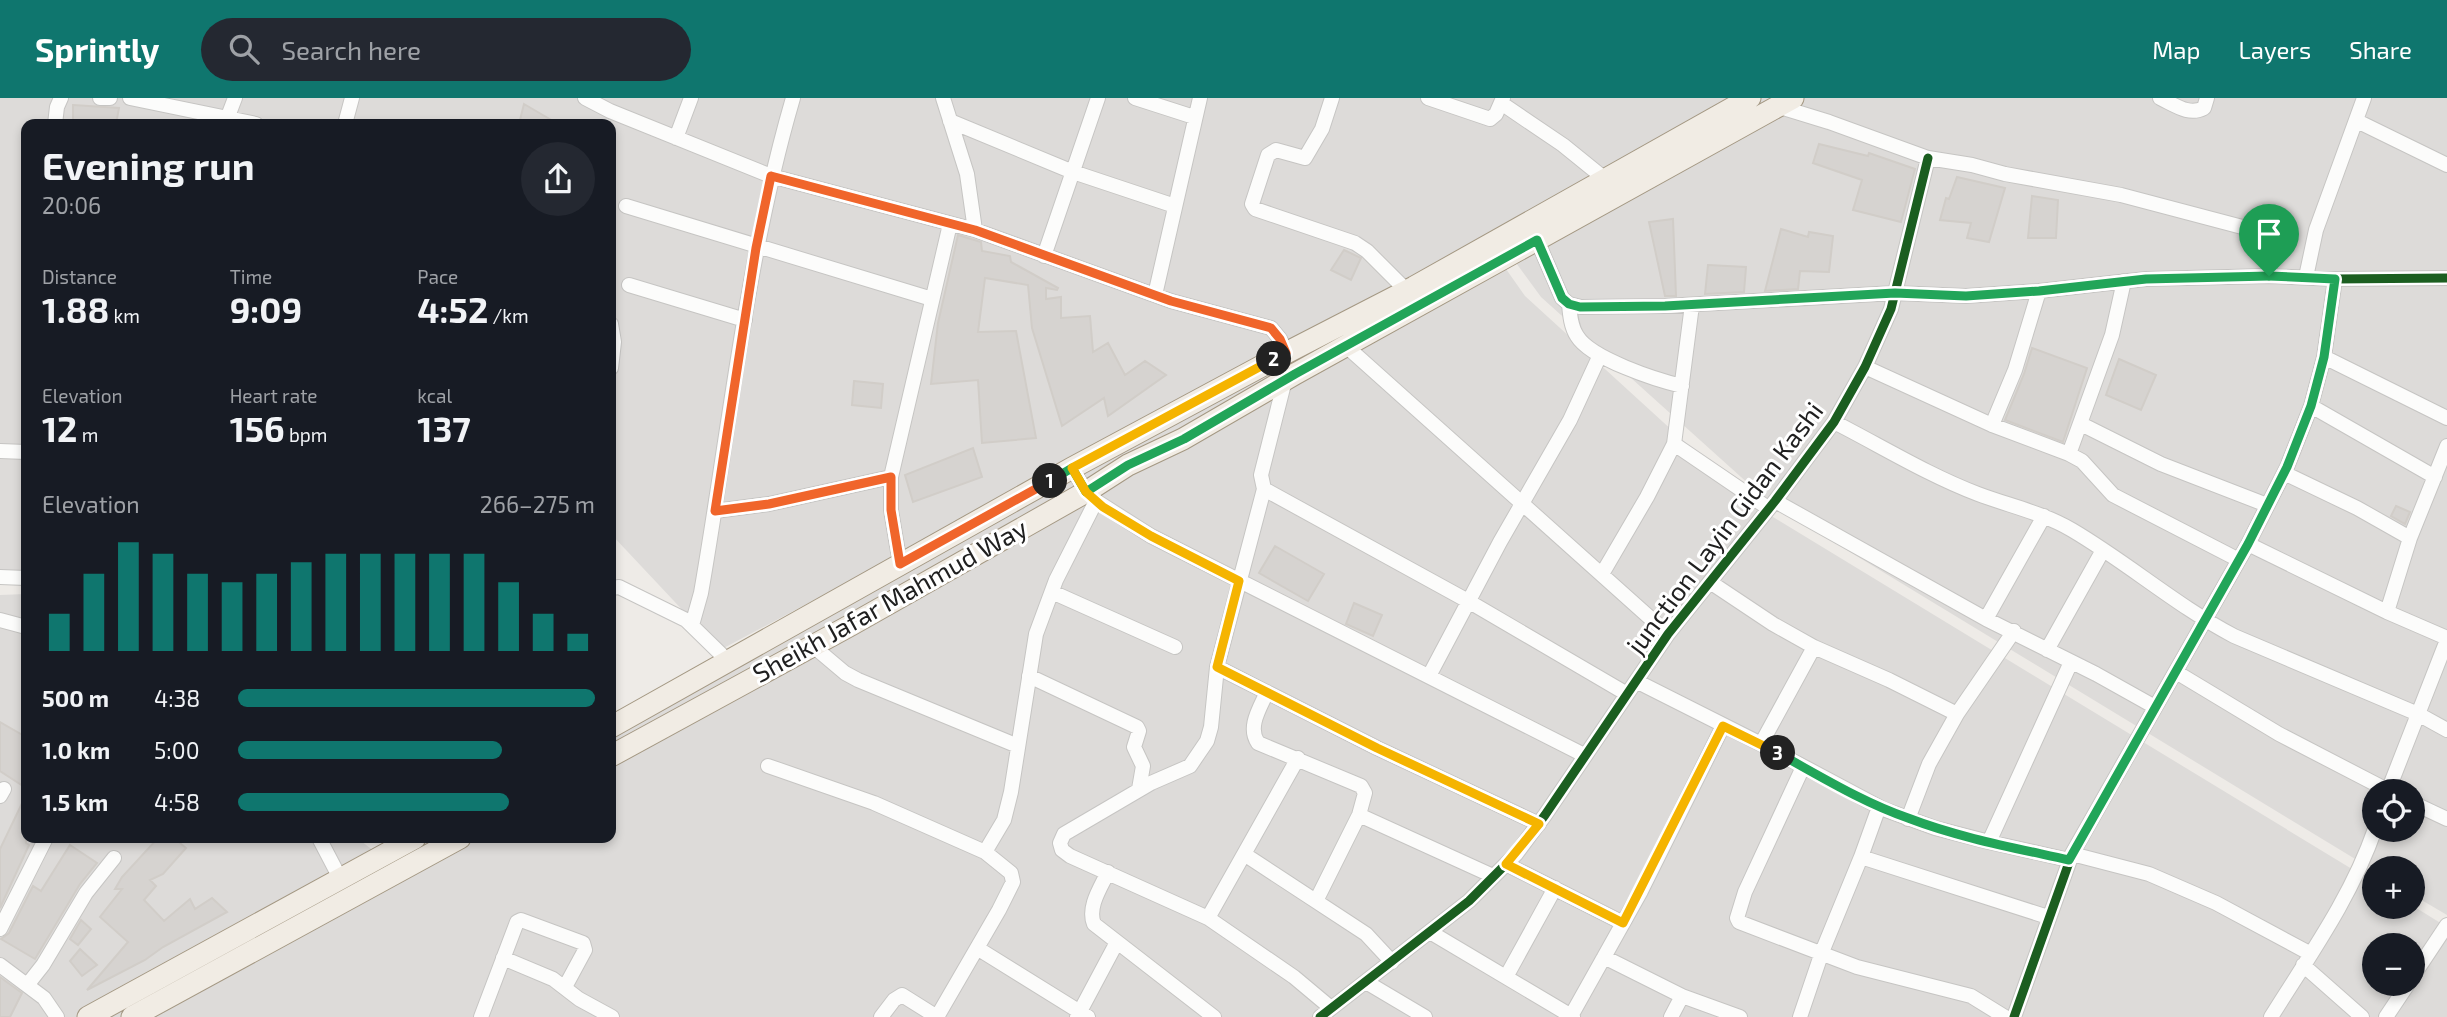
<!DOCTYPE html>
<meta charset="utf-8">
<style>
body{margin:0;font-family:"Exo 2",sans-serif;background:#242831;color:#f1f3f6;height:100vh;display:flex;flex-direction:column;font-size:26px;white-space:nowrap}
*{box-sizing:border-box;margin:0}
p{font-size:23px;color:#9ea1a6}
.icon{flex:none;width:38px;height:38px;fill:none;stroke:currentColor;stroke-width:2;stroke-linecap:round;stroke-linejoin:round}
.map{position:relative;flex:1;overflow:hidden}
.details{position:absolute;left:21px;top:21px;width:595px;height:724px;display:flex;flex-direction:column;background:#171b24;border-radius:14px;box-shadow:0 4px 10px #0003}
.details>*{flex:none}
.buttons{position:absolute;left:2362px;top:681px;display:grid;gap:14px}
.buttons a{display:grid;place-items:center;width:63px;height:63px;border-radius:50%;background:#171b24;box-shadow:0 4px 10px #0003;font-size:35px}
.pin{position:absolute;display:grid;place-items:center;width:60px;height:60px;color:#fff;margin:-72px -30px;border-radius:50% 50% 50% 0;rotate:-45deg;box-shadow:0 0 7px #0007}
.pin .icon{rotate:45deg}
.km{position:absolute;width:35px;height:35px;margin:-18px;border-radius:50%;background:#222;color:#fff;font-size:19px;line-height:35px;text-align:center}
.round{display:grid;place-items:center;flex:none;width:74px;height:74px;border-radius:37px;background:#242831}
.headline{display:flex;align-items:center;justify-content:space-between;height:119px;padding:0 21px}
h1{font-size:38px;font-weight:700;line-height:52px}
.metrics{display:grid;grid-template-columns:repeat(3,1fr);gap:10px;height:119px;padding:7px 21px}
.metrics div{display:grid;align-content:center}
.metrics b{font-size:35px;font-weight:700}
.metrics small{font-size:19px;font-weight:400}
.metrics p{font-size:19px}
.chart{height:196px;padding:14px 21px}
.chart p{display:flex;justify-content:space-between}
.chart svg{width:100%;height:126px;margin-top:7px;stroke:#0f766e;stroke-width:6}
ul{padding:0 21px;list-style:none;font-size:23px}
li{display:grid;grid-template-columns:112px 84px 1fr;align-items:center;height:52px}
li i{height:18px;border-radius:9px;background:#0f766e}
header{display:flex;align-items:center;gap:42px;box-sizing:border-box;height:98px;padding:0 35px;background:#0f766e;color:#fff}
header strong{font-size:33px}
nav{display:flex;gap:38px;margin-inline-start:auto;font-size:24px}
.search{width:490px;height:63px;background:#242831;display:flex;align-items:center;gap:18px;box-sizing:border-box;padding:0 24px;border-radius:38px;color:#9ea1a6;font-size:26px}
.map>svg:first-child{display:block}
</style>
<header>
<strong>Sprintly</strong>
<div class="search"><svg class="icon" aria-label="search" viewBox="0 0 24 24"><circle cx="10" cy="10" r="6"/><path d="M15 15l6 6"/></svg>Search here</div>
<nav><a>Map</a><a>Layers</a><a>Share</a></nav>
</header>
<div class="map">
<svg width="2447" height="919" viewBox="0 0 2447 919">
<rect width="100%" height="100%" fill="#eeebe7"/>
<!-- residential -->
<path fill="#dddbd9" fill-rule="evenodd" d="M0 0H2447V817L2413 797V770H2375V773L1771 406 1541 199 1497 139 720 552 611 436V26H26V474L0 475ZM2375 693H2413V732H2375Z
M1494 154 1525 198 1755 408 2375 785V808H2413L2447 829V919H0V497L26 496V740H357L374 753 398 740H611V627L1027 407ZM2375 847H2413V886H2375Z"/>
<!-- building -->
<path fill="#d6d3d0" stroke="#d1cdc8" stroke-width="2" d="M524 6 558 26H519Z
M73 7 119 10 116 26H73Z
M1819 46 1868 58 1869 55 1915 71 1901 124 1853 112 1862 82 1813 65Z
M1957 79 2005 90 1989 144 1967 140 1971 125 1940 122 1946 100 1949 101Z
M2032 98 2058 102 2056 140H2028Z
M1673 121 1676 198H1665L1649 124Z
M1781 131 1808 139 1809 134 1833 138 1829 174 1800 173 1798 191 1765 193Z
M958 137 981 144 982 153 1010 158 1011 164 1058 190 1057 192 1046 190V201L1061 199V220L1090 218 1093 254 1108 245 1125 277 1145 263 1166 277 1108 318 1104 300 1062 328 1032 230 1028 187 985 180 978 234 1016 233 1036 340 982 345 978 282 931 286 938 225Z
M1344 152 1361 160 1351 182 1331 172Z
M1708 167 1746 169 1744 194 1705 196Z
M2032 250 2087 270 2063 344 2005 322 2024 276Z
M2119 261 2156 277 2141 312 2106 297Z
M854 283 883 286 881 310 852 307Z
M973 350 982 379 913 404 905 377Z
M2396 408 2410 414 2405 426 2391 418Z
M1275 448 1324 476 1308 503 1259 475Z
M1354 505 1382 517 1373 538 1346 526Z
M0 624 26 639V690L0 673Z
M26 697V745L29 747 0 810V751Z
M158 740H174L186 750 163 776 150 782 156 788 144 802 164 823 190 801 195 811 212 800 227 814 163 849 145 862 87 892 128 844 100 819 122 791H115L122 779Z
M70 747 97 765 80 786 35 861 1 841 9 835 33 788 41 793Z
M81 822 91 831 78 847 70 841Z
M80 851 97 867 82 878 70 863Z
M0 879 22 895 10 919H0Z"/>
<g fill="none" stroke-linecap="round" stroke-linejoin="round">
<!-- street casing -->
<g stroke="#c6c5c3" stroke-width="16">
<path id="street" d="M100 0H110
M130 0 256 26
M585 0 610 13 771 78 975 132
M943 0 967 76 975 132 1171 203 1271 230 1280 241 1286 255
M1135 0 1194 19
M1332 0 1322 31 1305 60 1276 52 1268 57 1252 106 1255 111 1355 145 1367 153 1407 193
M1428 0 1490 21 1496 16 1503 0
M2160 0C2175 7 2189 18 2204 10L2207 0
M1501 5 1563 47 1605 81
M1777 8 1829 24 1928 60 1972 67 2005 76 2121 97 2265 135 2272 142 2269 178
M227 21 235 0
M950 23 1073 74 1175 108
M2357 23 2447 67
M55 26 57 9 61 0
M345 26 352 0
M676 40 691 0
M626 108 932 201
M1537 142 1562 200 1569 206 1581 209 1665 208 1895 195 1966 198 2039 193 2146 181 2269 178 2335 181 2447 180
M1044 158 1098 0
M2306 179 2316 132 2364 0
M629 187 745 222
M1155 197 1200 0
M1569 206C1570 217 1571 229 1577 238 1591 261 1657 282 1682 288
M611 226 614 244 611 270
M1346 248 1668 536
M2324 259 2447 320
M1865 269 1992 327 2069 356 2082 363 2113 397 2239 462
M1285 282 1261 377 1264 391 1468 503 1627 596
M2311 308 2435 379
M1834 324C1881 348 1928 377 1978 396 2010 408 2043 415 2072 432 2128 465 2177 508 2234 538L2418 616 2447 632
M2081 326 2161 366 2267 407
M1992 327 2015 272 2039 193
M1674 346 1768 410
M0 353 26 354
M2069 356 2112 237 2124 183
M1072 370 1086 394 1096 403 1151 438 1584 657
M2284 375 2357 410 2410 440
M1264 391 1217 569 1211 629 1207 643 1190 668 1151 685 1064 736 1060 745 1062 752 1070 758 1208 820 1294 879 1331 910
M1775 403 1986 521 2096 576 2155 609
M715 413 769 406 891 379
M2248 446 2387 514 2447 540
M900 466 891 412V379L950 126
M1602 476 1647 399 1674 346 1692 207
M0 479 26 480
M1710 484 1773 526 1814 549 1889 582 1957 616
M611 490 619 489 686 522 728 563
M1052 494 1175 549
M2387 514 2410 440 2447 348
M1986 521 2044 418
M0 522 26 529
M692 527 701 495C730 329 746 161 793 0
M813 548 845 575 858 582 1018 648
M2047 552 2103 452
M1217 569 1377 650 1539 726
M2176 574 2279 636 2389 693
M1029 578 1137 629 1139 633 1134 649 1143 668 1139 691
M1429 578 1500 444 1570 322 1600 257
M1636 583 1761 646 1883 711 1935 730 1989 744 2069 762
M1267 594C1260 610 1247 629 1258 645L1361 688 1365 695 1359 717 1316 803
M1761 646 1814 549
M768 668 874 705 985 754 1011 775 1013 784 999 812 937 919
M1803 669 1745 794 1737 820 1739 824 1857 869 1971 898 2005 919
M2388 693 2447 542
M0 698 4 691
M2413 705 2447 721
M1879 709 1861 759 2048 819
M1359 717 1493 778
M1908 721 1929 666 1957 616 2014 533
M319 740 341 782
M1989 744 2071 564
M985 754 1004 722 1011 694 1036 536 1056 482 1096 403
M1244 756 1366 836 1392 864
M2072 756 2149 776 2216 805 2311 856
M1506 766 1623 825
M1108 774C1101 789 1087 809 1094 826L1214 919
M1208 820 1298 660
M0 831 46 740
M1430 834 1573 919
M977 850 1088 919
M1604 859 1682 898 1740 919
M503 860 553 881 579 901 612 919
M0 867 44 900 57 919
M2303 867 2362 919
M2413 878 2447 827
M1506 879 1555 790
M1366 884 1425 919
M28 886 43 867 86 795 114 760
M1571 918 1641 793 1723 628
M481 919 517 824 521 822 583 845 585 852 565 889
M881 919 894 902 902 897 937 919
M1077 919 1117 844
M1320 919 1469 803 1516 756 1545 717 1668 536 1775 403 1834 324 1865 269 1891 211 1928 60
M1671 919 1682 898
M1800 919 1822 854 1861 759
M2014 919 2072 756 2248 446 2287 369 2311 308 2324 259 2335 181
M2271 919C2309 858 2351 800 2375 731
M2386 919 2408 886"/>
</g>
<!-- primary casing -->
<g stroke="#a49883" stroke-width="23">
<path id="primary" d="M611 629 1072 370 1286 255 1414 189 1750 0
M611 658 851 527 1086 394 1128 367 1183 341 1295 276 1793 0
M88 919 415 740
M132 919 460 740"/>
</g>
<!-- street -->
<use href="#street" stroke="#fcfcfb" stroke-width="14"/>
<!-- primary -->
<use href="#primary" stroke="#f1ece4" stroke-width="21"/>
<!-- cycleway casing -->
<g stroke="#fff" stroke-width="13">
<path id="cycleway" d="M1537 142 1562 200 1569 206 1581 209 1665 208 1895 195 1966 198 2039 193 2146 181 2269 178 2335 181 2447 180
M1320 919 1469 803 1516 756 1545 717 1668 536 1775 403 1834 324 1865 269 1891 211 1928 60
M2014 919 2072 756 2248 446 2287 369 2311 308 2324 259 2335 181"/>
</g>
<!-- cycleway -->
<use href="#cycleway" stroke="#1b5e20" stroke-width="9"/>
</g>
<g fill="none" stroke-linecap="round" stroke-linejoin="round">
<!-- split-1 casing -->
<g stroke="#fff" stroke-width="14">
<path id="split-1" d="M1050 383 1072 370 1086 394 1128 367 1184 341 1295 276 1537 142 1562 200 1569 206 1580 209 1665 208 1895 195 1966 198 2039 193 2146 181 2269 178"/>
</g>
<!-- split-2 casing -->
<g stroke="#fff" stroke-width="14">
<path id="split-2" d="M1050 383 900 466 891 412V379L769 406 715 413 756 150 771 78 975 132 1171 203 1271 230 1280 241 1286 255 1274 261"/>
</g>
<!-- split-3 casing -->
<g stroke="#fff" stroke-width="14">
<path id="split-3" d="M1274 261 1072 370 1086 394 1103 409 1151 438 1239 483 1217 569 1377 650 1539 726 1506 766 1623 825 1723 628 1778 655"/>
</g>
<!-- split-4 casing -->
<g stroke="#fff" stroke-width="14">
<path id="split-4" d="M1778 655C1820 678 1862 704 1908 720 1960 740 2015 750 2069 762L2248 446 2287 369 2311 308 2324 259 2335 181 2269 178"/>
</g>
<!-- split-1 -->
<use href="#split-1" stroke="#22a559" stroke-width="9"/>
<!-- split-2 -->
<use href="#split-2" stroke="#f0652b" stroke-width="9"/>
<!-- split-3 -->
<use href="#split-3" stroke="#f5b400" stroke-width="9"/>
<!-- split-4 -->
<use href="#split-4" stroke="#22a559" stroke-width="9"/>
</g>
<g text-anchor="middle" stroke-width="6" stroke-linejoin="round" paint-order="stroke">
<!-- street labels -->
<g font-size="26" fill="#1f1f1f" stroke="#fff">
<text transform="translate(1725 430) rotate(-53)" y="9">junction Layin Gidan Kashi</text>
<text transform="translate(890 503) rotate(-29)" y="9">Sheikh Jafar Mahmud Way</text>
</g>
</g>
</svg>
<div class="buttons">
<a><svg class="icon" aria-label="locate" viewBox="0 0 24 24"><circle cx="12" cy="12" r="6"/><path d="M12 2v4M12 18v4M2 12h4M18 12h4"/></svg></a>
<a>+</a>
<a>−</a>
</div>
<div class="pin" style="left:2269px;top:178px;background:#1e9e55"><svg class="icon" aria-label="arrive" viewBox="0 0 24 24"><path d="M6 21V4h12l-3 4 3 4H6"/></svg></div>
<b class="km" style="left:1050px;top:383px">1</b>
<b class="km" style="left:1274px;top:261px">2</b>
<b class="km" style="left:1778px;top:655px">3</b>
<section class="details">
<div class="headline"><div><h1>Evening run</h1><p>20:06</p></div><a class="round"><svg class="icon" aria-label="share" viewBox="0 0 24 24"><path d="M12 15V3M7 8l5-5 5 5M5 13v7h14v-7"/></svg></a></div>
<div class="metrics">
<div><p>Distance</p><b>1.88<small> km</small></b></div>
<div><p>Time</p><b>9:09</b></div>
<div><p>Pace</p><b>4:52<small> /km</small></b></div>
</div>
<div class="metrics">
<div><p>Elevation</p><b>12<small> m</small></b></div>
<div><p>Heart rate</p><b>156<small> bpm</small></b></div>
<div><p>kcal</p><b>137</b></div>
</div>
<div class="chart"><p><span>Elevation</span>266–275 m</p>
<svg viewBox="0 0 160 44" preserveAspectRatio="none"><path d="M5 44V31M15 44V17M25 44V6M35 44V10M45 44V17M55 44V20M65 44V17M75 44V13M85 44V10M95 44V10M105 44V10M115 44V10M125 44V10M135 44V20M145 44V31M155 44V38"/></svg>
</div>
<ul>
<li><b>500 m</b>4:38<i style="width:100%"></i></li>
<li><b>1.0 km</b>5:00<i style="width:74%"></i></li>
<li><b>1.5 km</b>4:58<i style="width:76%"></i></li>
</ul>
</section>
</div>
